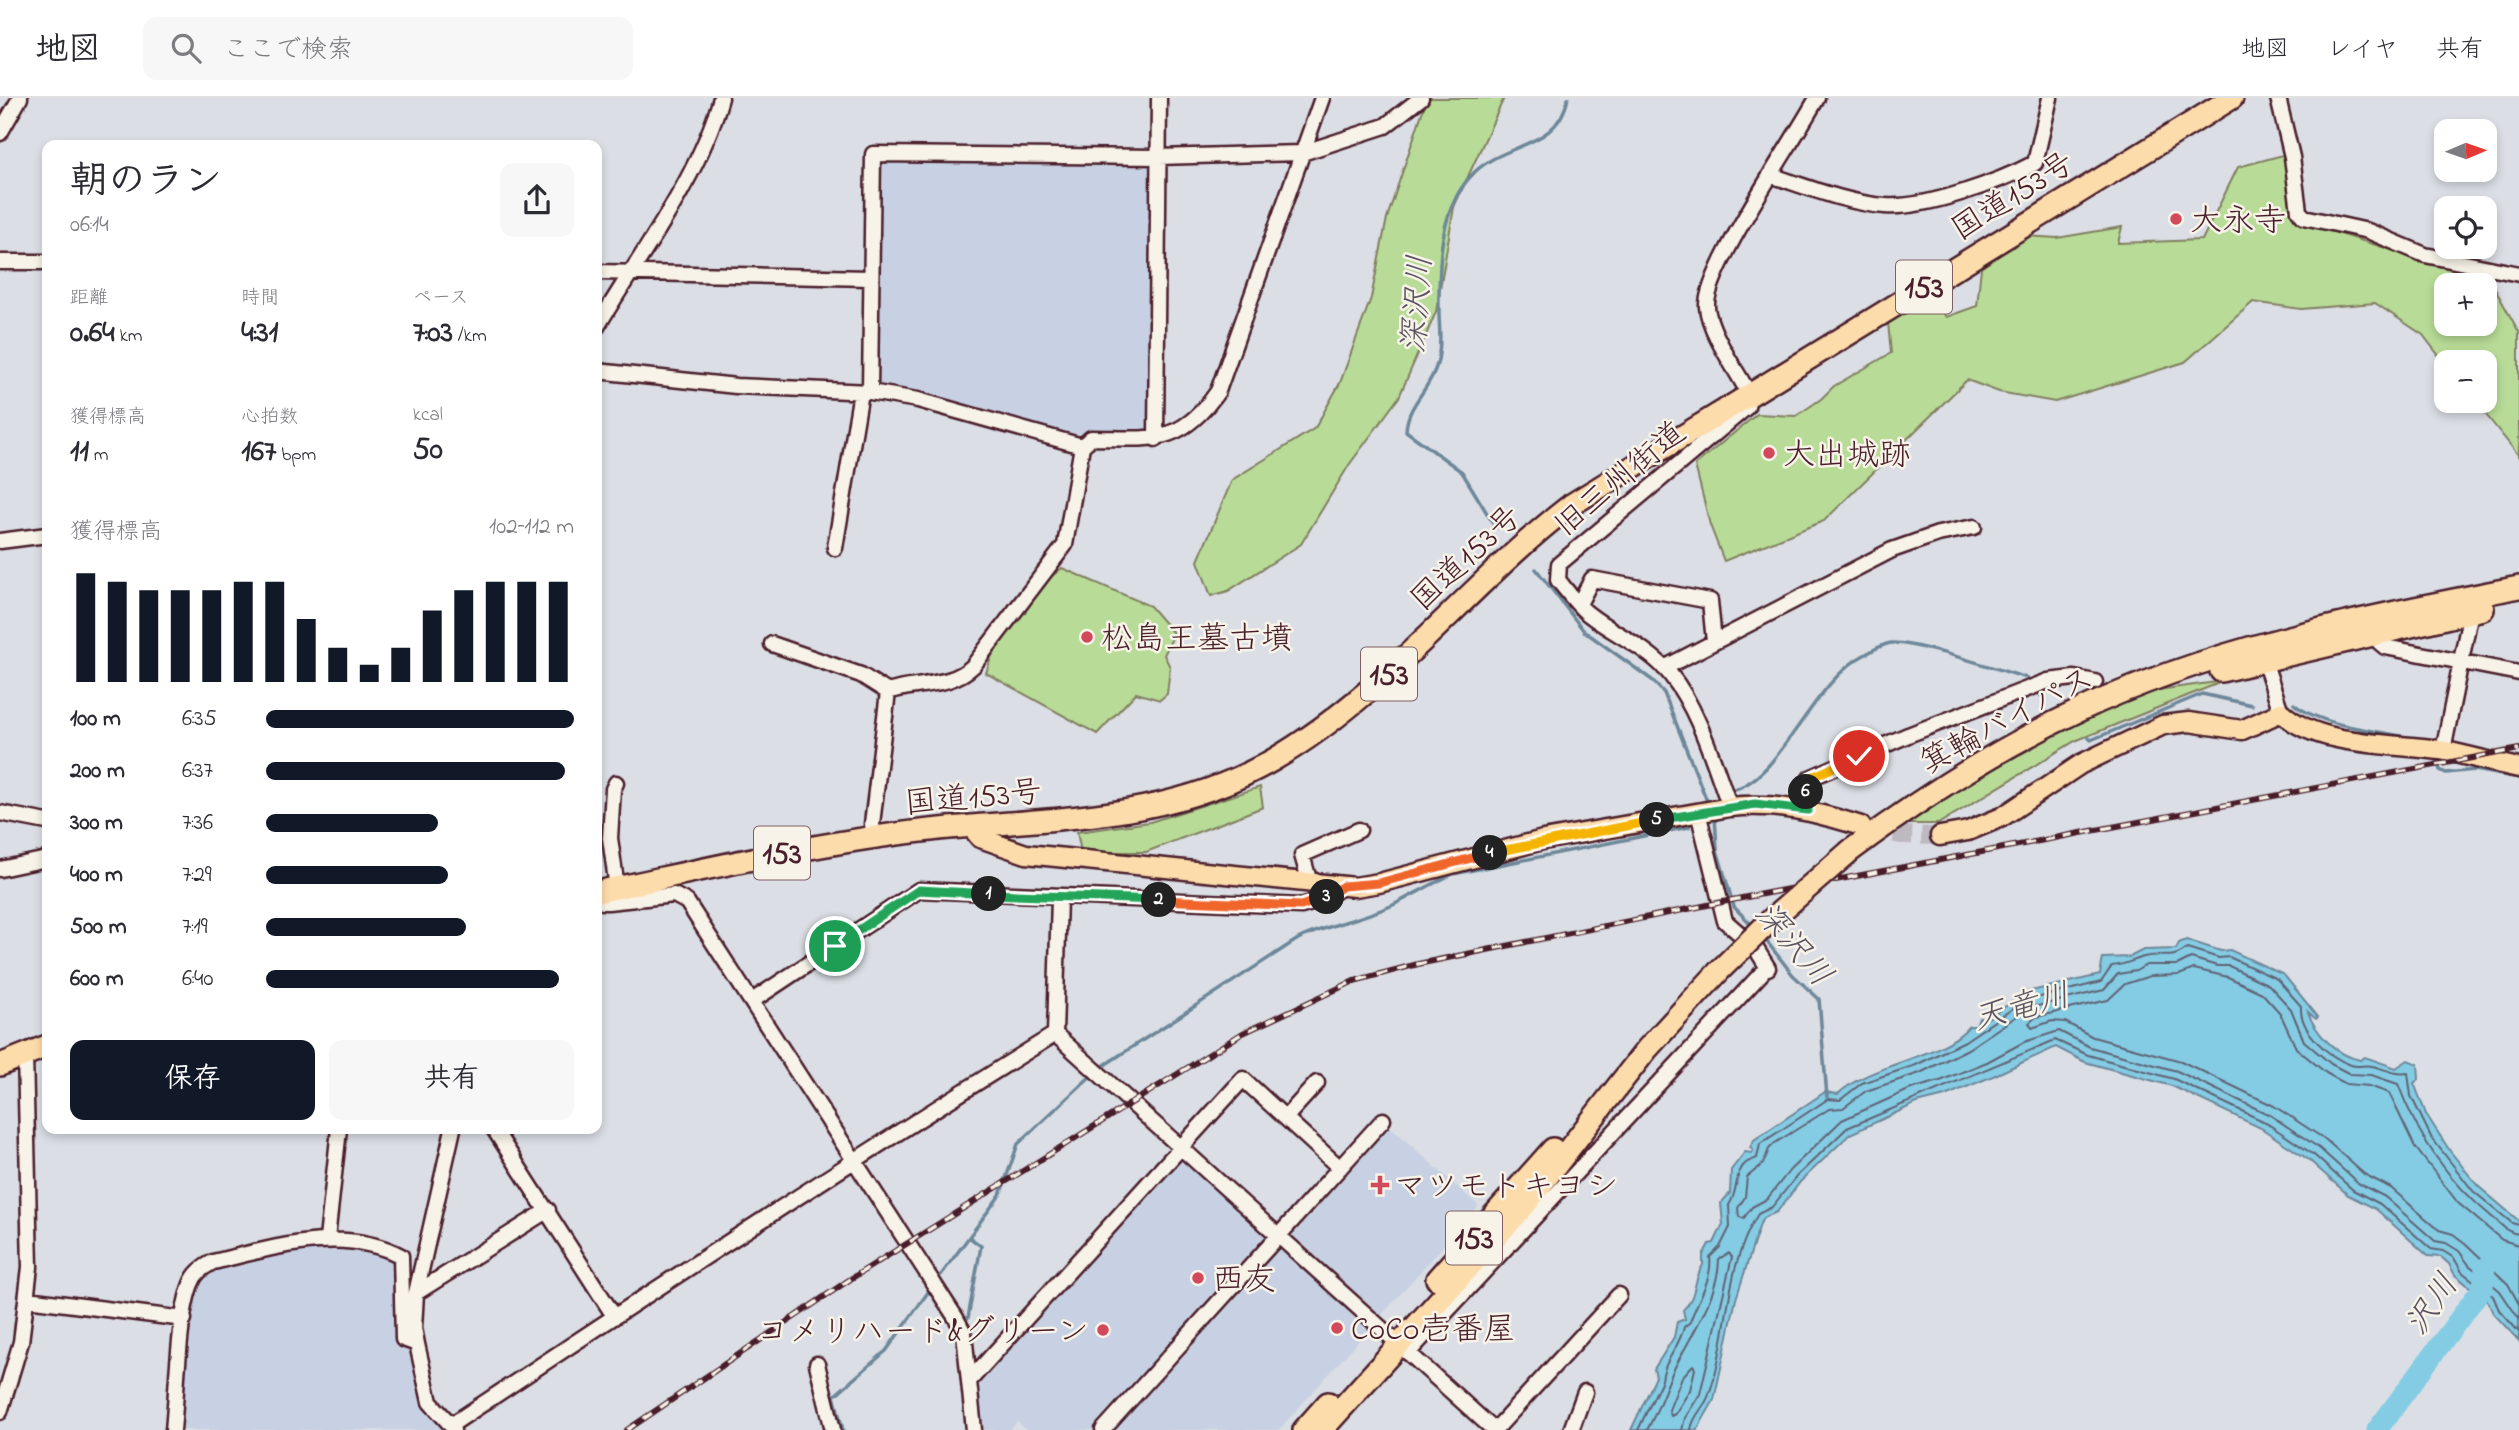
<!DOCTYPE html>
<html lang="ja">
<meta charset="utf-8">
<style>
body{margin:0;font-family:"Indie Flower","Klee One",sans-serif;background:#f7f7f7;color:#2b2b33;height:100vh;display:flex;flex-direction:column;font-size:26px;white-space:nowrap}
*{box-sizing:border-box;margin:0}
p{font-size:23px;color:#7c7c81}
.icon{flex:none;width:38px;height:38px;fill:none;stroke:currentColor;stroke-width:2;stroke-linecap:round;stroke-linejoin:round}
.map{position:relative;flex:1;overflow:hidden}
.drawer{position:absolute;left:42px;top:42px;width:560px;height:994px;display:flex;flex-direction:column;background:#fff;border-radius:14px;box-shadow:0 4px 10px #0003}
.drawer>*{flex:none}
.needle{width:46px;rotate:88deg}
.buttons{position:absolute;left:2434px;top:21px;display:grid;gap:14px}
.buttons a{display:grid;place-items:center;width:63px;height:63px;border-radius:14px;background:#fff;box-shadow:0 4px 10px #0003;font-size:35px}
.pin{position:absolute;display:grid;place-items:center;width:60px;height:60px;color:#fff;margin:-30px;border:4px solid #fff;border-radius:50%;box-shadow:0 2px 7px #0007}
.km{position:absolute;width:35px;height:35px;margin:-18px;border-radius:50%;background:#222;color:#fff;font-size:19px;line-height:35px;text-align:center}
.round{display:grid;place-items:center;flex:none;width:74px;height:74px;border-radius:14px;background:#f7f7f7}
.summary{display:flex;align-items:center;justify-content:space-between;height:119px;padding:0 28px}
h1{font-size:38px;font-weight:700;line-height:52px}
.figures{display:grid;grid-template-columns:repeat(3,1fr);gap:10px;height:119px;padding:7px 28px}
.figures div{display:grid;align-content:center}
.figures b{font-size:30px;font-weight:700}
.figures small{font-size:19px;font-weight:400}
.figures p{font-size:19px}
.chart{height:196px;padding:14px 28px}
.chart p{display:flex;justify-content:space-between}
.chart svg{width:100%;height:126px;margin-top:7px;stroke:#111827;stroke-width:6}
.primary-button{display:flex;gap:14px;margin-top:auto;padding:14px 28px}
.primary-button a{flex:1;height:80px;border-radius:14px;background:#111827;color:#fff;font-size:28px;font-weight:700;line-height:80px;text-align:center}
.primary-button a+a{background:#f7f7f7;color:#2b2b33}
ul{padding:0 28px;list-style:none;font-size:23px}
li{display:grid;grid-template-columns:112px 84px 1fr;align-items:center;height:52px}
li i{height:18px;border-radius:9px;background:#111827}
header{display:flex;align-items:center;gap:42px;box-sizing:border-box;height:98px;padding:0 35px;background:#fff;border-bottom:2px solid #e1e1e2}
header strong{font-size:33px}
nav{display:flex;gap:38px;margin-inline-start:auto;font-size:24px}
.search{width:490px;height:63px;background:#f7f7f7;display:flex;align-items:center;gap:18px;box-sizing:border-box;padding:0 24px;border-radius:14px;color:#7c7c81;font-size:26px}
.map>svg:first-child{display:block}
</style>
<header>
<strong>地図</strong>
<div class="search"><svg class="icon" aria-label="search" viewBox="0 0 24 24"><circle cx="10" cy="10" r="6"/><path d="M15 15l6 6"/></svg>ここで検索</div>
<nav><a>地図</a><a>レイヤ</a><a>共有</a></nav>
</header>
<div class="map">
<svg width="2519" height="1332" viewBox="0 0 2519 1332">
<rect width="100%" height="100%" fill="#dbdfe5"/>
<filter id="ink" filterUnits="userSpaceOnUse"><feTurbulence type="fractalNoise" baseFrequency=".0143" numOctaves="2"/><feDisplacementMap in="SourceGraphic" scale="14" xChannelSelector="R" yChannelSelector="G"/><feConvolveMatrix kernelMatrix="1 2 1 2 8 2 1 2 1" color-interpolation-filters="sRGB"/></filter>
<g filter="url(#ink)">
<!-- built -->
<path fill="#c8d1e3" d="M873 56 1158 59 1156 341 1082 348 870 294Z
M1383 1022 1479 1108 1279 1332H1026L1017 1324 1010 1332H985L978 1323 974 1285 1181 1052 1280 1138Z
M327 1141 401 1158 426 1293 453 1332H173L186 1209 199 1171Z"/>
<!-- green -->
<path fill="#b8dc97" stroke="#817e61" stroke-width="2" fill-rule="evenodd" d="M1427 0H1504L1454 109 1436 214 1399 299 1349 367 1301 446 1228 493 1211 498 1198 463 1232 382 1315 330 1340 285 1371 200 1387 120Z
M2283 57 2291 75 2294 122 2490 182 2519 234V358L2475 303H2485V264H2446V267L2423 237 2375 205 2301 211 2253 204 2185 264 2055 304 1999 294 1967 282 1824 423 1724 463 1710 427 1695 367 1757 316 1796 318 1821 301 1834 288 1891 255 1888 225 1931 196 1946 219 1977 208 1981 170 2025 138 2057 140 2122 129 2118 145 2202 142 2238 69ZM2446 187H2485V226H2446Z
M1062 470 1150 508 1174 536 1164 557 1170 569 1167 596 1160 602 1136 595 1097 636 986 575 994 551 1051 479Z
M2224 583 2075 643 1938 726H1899L2058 630 2143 594Z
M1260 689 1263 709 1146 754H1081L1077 734 1150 724Z"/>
<!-- water -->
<path fill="#84cce4" stroke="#6d879a" stroke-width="2" d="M2186 842 2221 853 2230 852 2284 877 2318 919 2316 921 2308 914C2315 935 2336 957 2360 962L2365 959 2396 970 2408 962 2418 966 2419 981 2414 985 2426 1016 2450 1053 2478 1088 2519 1123V1243L2493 1215 2487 1202H2480L2481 1198 2455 1177 2449 1166 2441 1159 2428 1158 2376 1111 2348 1097 2309 1062 2261 1030 2172 988 2085 964 2056 949 1993 978 1945 998 1917 1005 1850 1036 1801 1083 1777 1114 1763 1120 1760 1126 1736 1201 1714 1302 1697 1332H1631L1656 1279 1654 1271 1674 1239 1677 1224 1685 1221 1683 1212C1697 1199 1693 1182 1703 1167V1157L1709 1146 1714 1145 1723 1126 1721 1105 1730 1095 1731 1072 1745 1054 1752 1055 1753 1052 1750 1050 1754 1042 1825 994 1838 996C1872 964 1942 961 1969 928H1976L1979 920H1988L2027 894 2100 877 2103 860 2130 859 2143 852 2176 851 2179 845Z"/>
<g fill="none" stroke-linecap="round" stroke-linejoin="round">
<!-- shore -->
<path stroke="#616475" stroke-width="2" d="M2519 1136C2506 1135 2502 1126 2492 1119 2448 1083 2418 1040 2398 986L2371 977 2350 976 2331 966 2304 943 2291 911 2269 887 2229 868H2217L2191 860 2177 867H2146L2136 873 2118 876 2104 892 2029 910 1968 951 1920 975 1866 993 1843 1010 1829 1011 1775 1045 1769 1051 1763 1066 1747 1079 1745 1099 1738 1110 1739 1119 1744 1120 1752 1109 1767 1101 1790 1072 1842 1022 1911 991 1940 983 1987 964 2024 944 2059 933 2090 949 2177 973 2270 1017 2319 1050 2358 1085 2385 1099 2435 1143 2446 1145 2459 1153 2469 1167 2500 1193 2519 1221
M2519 1147 2502 1142 2458 1105 2415 1049 2389 995 2369 988 2346 986 2326 975 2296 950 2280 915 2262 895 2228 879 2194 871 2179 877 2150 878 2125 886 2108 902 2036 919 2029 925 2032 930 2052 923 2065 924 2093 939 2181 963 2274 1008 2326 1042 2364 1076 2391 1090 2439 1132 2453 1136 2465 1145 2508 1186 2519 1206
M1693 1267 1695 1271 1690 1292 1675 1316 1671 1318 1669 1312 1682 1279Z
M1638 1332 1662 1282C1663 1264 1680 1248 1684 1229L1690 1224C1696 1205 1713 1181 1710 1159L1720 1149 1730 1129 1729 1107C1739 1092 1734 1074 1746 1065 1750 1062 1754 1062 1757 1060L1760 1046 1828 1001 1840 1002 1862 985 1916 967 1965 943 2024 903 2101 884 2112 868C2125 867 2133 862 2144 859 2163 854 2170 864 2187 850L2219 860 2229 859 2266 876 2277 881 2301 908C2299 933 2329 959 2351 967 2359 970 2364 966 2372 968 2386 971 2394 977 2408 975L2411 998 2431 1039 2473 1093 2512 1125 2519 1127
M1647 1332C1658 1313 1664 1293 1673 1273 1689 1240 1719 1198 1719 1161L1729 1155 1732 1159 1700 1296 1685 1320 1682 1332
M1691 1332C1692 1319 1704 1310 1708 1299 1730 1240 1723 1170 1758 1116L1772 1109 1796 1079 1847 1030 2055 942 2088 957 2174 981 2265 1024 2314 1057 2353 1092 2380 1106 2431 1151 2443 1153 2454 1160 2462 1174 2493 1198 2499 1212 2519 1234"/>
<!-- stream -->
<path stroke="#6d879a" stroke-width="3.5" d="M1496 430 1462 374 1406 333C1407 306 1430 292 1437 266 1441 251 1440 234 1439 218 1439 172 1437 118 1469 80 1501 42 1557 54 1568 0
M1536 471 1584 533 1652 582 1664 595 1709 708
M2036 592 2044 601
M2294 606C2322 629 2381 633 2417 641
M2089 640 2091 642 2202 596 2252 607
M2436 658 2440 672 2446 675 2475 672 2519 680
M1729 692C1779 687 1810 584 1866 556 1873 552 1883 546 1891 545 1913 543 2000 572 2027 580L2031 586
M1715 718 1717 752 1734 809 1754 829
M1764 840 1793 877 1819 901 1827 999
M1100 970 1298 841C1329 826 1364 821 1395 806 1415 796 1433 785 1453 776L1689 729
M941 1177 969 1139
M968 1220 981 1148 969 1139 1000 1097 1018 1046 1094 975
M843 1332 834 1298 886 1253 929 1193"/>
<!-- river -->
<path stroke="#84cce4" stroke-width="21" d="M2377 1332 2483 1189 2485 1170"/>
<!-- major-tunnel -->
<path stroke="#beb9c0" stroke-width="18" stroke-dasharray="18 9" stroke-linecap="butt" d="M1868 730 1901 737 1940 738"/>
<!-- minor casing -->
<g stroke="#4a1f2b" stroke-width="19">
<path id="minor" d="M2278 0 2292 59 2299 113 2304 119 2368 133 2425 157 2519 176
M0 35 20 0
M1770 77C1807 89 1847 105 1885 108 1925 111 1999 84 2035 65L2050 0
M0 164H47
M597 174 870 180
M597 229C640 156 698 82 721 0
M597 273 736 288 870 294 918 302 1082 348
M870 294 873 56 1158 59 1302 55 1385 28 1421 0
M1156 341 1159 0
M0 443 47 437
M835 450 861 294
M1579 506 1592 481 1710 503 1714 544
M2379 544 2385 549 2519 575
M772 546 861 577 888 594
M2262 556 2281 614
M1664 570 1892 452 1938 436 1974 429
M2443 653 2471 513
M616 685 613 691 610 740 617 790
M1730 709C1714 666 1699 612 1670 576 1648 549 1613 536 1587 515 1576 506 1567 493 1558 482L1559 466 1747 309 1749 296C1737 273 1709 234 1707 209 1704 173 1796 40 1817 0
M1808 711 1806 689 1810 680 1908 637 2048 583 2074 580 2095 584
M1698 714 1725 823 1755 849 1768 870
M0 715 47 724
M874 739 872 726 888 594C917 584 950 590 973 568L1065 447 1082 348 1091 340C1150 340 1180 349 1218 293L1322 0
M0 771 47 761
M1310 785 1302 757 1359 732
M599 794 603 804H608L674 797 687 804 956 1220 964 1235 974 1332
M752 903 919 792 1301 808 1322 802 1343 788
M1055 936 1494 1332
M1286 1019 1317 985
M494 1031 614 1218
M327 1141 339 1031
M416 1195 453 1031
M27 1201 184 1221
M417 1246 414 1230 416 1195 548 1112
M1408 1255 1761 876
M817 1266 833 1332
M970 1282 1243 981 1340 1070
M0 1314 21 1244 30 1169 25 956
M173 1332C177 1294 178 1219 191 1186 195 1175 202 1170 213 1164 273 1150 343 1127 401 1158L403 1241 417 1246 430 1304 451 1327
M453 1332 451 1327C650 1194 851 1063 1055 936L1059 800
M1103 1332 1383 1022
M1495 1332 1619 1197
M1571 1332 1585 1294"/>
</g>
<!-- major casing -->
<g stroke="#4a1f2b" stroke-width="23">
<path id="major" d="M969 727 980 740 1026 756 1355 789 1379 785 1543 742 1730 709C1777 704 1816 714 1861 728
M1940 738 1968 733 2002 719 2081 666 2163 627 2189 624 2242 632 2281 614C2318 649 2392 645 2440 652 2467 657 2493 665 2519 670"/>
</g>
<!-- highway casing -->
<g stroke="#4a1f2b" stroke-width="26">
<path id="highway" d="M2221 573 2483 511
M1850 753C1921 700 1995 652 2076 614 2215 548 2369 519 2519 489
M597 794C702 772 806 747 913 734 1038 718 1160 728 1273 662 1388 595 1467 487 1571 407L2232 0
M0 967 47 948
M1437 1181 1553 1051
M1304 1332 1328 1305
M1322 1332 1526 1106 1647 951 1720 872"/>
</g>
<!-- minor -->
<use href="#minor" stroke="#f7f3e8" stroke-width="14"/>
<!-- major -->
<use href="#major" stroke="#fddcac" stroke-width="18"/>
<!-- highway -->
<use href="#highway" stroke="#fddcac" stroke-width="21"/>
<!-- rail casing -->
<g stroke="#4a1f2b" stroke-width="6">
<path id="rail" d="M627 1332 852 1180 1243 935 1354 883 1418 866 1747 799 2519 651"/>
</g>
<!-- rail -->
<use href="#rail" stroke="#f7f3e8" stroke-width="3.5" stroke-dasharray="10" stroke-linecap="butt"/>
<!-- highway-bridge casing -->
<g stroke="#4a1f2b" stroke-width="26" stroke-linecap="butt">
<path id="highway-bridge" d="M1720 872 1773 820 1850 753"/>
</g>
<!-- highway-bridge -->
<use href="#highway-bridge" stroke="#fddcac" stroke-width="21"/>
</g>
</g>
<g fill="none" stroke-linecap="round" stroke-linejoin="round" filter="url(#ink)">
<!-- split-1 casing -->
<g stroke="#fff" stroke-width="14">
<path id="split-1" d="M835 848 919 792 989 796"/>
</g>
<!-- split-2 casing -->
<g stroke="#fff" stroke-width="14">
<path id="split-2" d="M989 796 1159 802"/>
</g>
<!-- split-3 casing -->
<g stroke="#fff" stroke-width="14">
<path id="split-3" d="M1159 802 1301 808 1327 799"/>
</g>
<!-- split-4 casing -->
<g stroke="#fff" stroke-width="14">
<path id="split-4" d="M1327 799 1343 788 1379 785 1490 755"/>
</g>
<!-- split-5 casing -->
<g stroke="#fff" stroke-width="14">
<path id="split-5" d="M1490 755 1657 722"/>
</g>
<!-- split-6 casing -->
<g stroke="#fff" stroke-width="14">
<path id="split-6" d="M1657 722 1755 706 1808 712 1806 694"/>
</g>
<!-- split-7 casing -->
<g stroke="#fff" stroke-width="14">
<path id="split-7" d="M1806 694 1810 680 1859 658"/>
</g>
<!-- split-1 -->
<use href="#split-1" stroke="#22a559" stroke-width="9"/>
<!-- split-2 -->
<use href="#split-2" stroke="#22a559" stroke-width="9"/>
<!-- split-3 -->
<use href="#split-3" stroke="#f0652b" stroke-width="9"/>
<!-- split-4 -->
<use href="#split-4" stroke="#f0652b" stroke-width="9"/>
<!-- split-5 -->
<use href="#split-5" stroke="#f5b400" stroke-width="9"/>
<!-- split-6 -->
<use href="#split-6" stroke="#22a559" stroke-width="9"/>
<!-- split-7 -->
<use href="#split-7" stroke="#f5b400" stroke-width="9"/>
</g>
<!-- markers -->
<g fill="#d1495b" stroke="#f7f3e8" stroke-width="2.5">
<circle cx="2176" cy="121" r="7"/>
<circle cx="1769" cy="355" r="7"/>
<circle cx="1087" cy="539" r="7"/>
<path d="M1376.5 1076.5h7v7h7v7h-7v7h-7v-7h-7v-7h7z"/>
<circle cx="1198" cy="1180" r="7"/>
<circle cx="1337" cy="1230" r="7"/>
<circle cx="1103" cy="1232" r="7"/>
</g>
<g text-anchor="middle" stroke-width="5" stroke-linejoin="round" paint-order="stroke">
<!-- shield labels -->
<g fill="#f7f3e8" stroke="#7e5f64" stroke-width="2">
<rect x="1896" y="162.5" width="56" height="53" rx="5"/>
<rect x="1361" y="549.5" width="56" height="53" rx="5"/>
<rect x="754" y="728.5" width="56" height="53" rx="5"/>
<rect x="1446" y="1113.5" width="56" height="53" rx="5"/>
</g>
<g font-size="30" font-weight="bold" fill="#4a1f2b">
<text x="1924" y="199">153</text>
<text x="1389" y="586">153</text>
<text x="782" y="765">153</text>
<text x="1474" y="1150">153</text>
</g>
<!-- street labels -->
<g font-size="32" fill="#4a1f2b" stroke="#f7f3e8">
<text transform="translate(2012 97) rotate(-32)" y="11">国道153号</text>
<text transform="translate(1619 380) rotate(-40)" y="11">旧三州街道</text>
<text transform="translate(1465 459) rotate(-43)" y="11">国道153号</text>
<text transform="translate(2006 621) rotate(-28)" y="11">箕輪バイパス</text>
<text transform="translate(973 698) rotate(-5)" y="11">国道153号</text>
</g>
<!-- poi labels -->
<g font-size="32" fill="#4a1f2b" stroke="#f7f3e8" text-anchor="start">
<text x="2190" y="132">大永寺</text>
<text x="1783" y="366">大出城跡</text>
<text x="1101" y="550">松島王墓古墳</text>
<text x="1394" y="1098">マツモトキヨシ</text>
<text x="1212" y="1191">西友</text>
<text x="1351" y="1241">CoCo壱番屋</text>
<text x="1089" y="1243" text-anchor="end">コメリハード&amp;グリーン</text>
</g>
<!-- water labels -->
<g font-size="33" font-style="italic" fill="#5b5362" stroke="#f7f3e8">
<text transform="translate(1415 206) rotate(-86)" y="12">深沢川</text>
<text transform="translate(1795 845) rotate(49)" y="12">深沢川</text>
<text transform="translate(2021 907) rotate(-15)" y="12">天竜川</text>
<text transform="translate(2430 1205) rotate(-55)" y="12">沢川</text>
</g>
</g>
</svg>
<div class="buttons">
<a><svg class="needle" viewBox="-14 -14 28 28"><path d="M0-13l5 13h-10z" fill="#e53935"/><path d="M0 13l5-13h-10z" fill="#7c7c81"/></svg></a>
<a><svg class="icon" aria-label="locate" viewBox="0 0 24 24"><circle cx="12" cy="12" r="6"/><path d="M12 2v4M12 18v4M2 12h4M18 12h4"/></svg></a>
<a>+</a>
<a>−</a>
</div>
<div class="pin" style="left:835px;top:848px;background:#1e9e55"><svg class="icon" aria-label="arrive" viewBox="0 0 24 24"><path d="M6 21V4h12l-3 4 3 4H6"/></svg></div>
<div class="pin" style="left:1859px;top:658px;background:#d93025"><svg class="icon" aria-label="check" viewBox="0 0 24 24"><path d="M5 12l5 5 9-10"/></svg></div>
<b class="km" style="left:989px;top:796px">1</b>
<b class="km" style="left:1159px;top:802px">2</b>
<b class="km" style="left:1327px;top:799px">3</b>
<b class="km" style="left:1490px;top:755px">4</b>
<b class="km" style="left:1657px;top:722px">5</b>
<b class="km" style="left:1806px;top:694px">6</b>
<section class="drawer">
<div class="summary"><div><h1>朝のラン</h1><p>06:14</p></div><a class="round"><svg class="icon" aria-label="share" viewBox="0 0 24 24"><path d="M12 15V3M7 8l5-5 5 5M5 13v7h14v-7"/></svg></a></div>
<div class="figures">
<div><p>距離</p><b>0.64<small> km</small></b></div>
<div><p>時間</p><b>4:31</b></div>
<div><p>ペース</p><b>7:03<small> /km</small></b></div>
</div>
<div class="figures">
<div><p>獲得標高</p><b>11<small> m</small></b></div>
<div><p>心拍数</p><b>167<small> bpm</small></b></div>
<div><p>kcal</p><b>50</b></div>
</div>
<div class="chart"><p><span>獲得標高</span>102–112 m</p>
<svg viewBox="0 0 160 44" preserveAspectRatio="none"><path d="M5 44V6M15 44V9M25 44V12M35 44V12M45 44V12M55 44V9M65 44V9M75 44V22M85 44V32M95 44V38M105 44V32M115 44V19M125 44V12M135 44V9M145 44V9M155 44V9"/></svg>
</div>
<ul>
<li><b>100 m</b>6:35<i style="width:100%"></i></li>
<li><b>200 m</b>6:37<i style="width:97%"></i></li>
<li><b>300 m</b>7:36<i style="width:56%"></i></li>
<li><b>400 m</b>7:29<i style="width:59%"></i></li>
<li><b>500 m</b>7:19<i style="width:65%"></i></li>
<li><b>600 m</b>6:40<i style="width:95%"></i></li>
</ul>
<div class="primary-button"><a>保存</a><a>共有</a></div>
</section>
</div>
